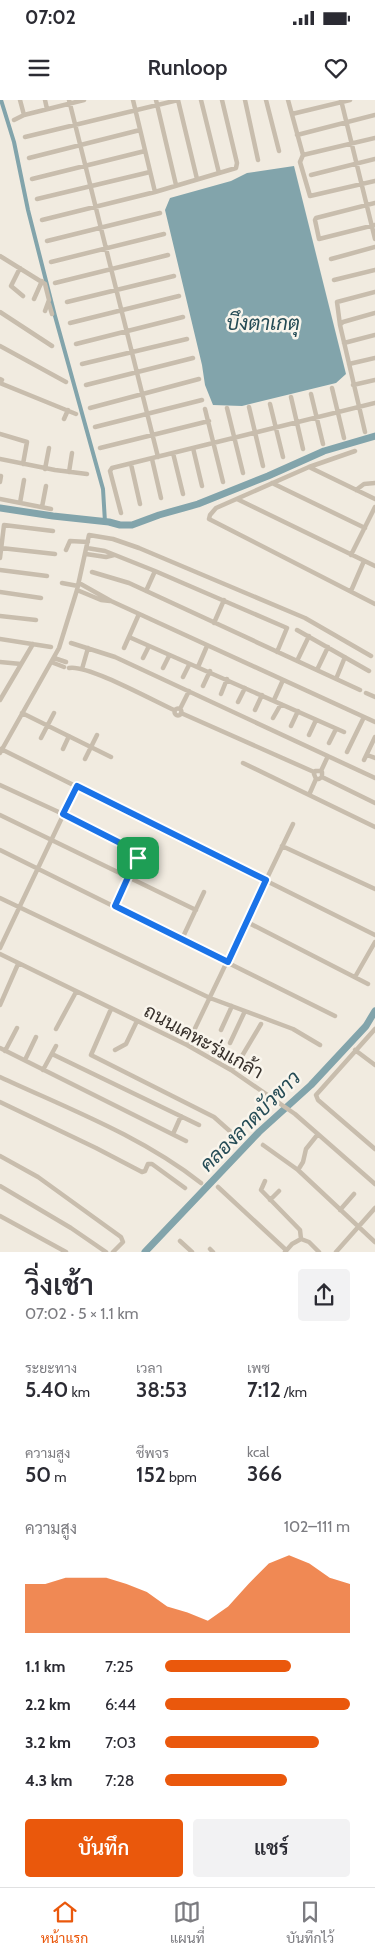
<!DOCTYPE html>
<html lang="th">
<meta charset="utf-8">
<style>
body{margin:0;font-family:Cabin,Sarabun,sans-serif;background:#f2f2f3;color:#2b2b33;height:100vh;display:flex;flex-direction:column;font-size:19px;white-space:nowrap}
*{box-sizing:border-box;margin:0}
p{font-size:16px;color:#7c7c81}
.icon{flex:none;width:28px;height:28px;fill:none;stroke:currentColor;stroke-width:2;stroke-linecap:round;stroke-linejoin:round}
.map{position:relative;height:1152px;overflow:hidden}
.panel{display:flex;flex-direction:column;background:#fff;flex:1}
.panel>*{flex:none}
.pin{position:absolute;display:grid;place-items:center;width:42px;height:42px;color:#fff;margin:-21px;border-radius:10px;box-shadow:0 2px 8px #0006}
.round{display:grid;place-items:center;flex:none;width:52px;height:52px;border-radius:5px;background:#f2f2f3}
.overview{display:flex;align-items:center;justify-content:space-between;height:85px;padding:0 25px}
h1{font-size:28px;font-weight:600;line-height:38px}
.stats{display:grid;grid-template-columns:repeat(3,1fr);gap:8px;height:85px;padding:5px 25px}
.stats div{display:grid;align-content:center}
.stats b{font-size:21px;font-weight:600}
.stats small{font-size:14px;font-weight:400}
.stats p{font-size:14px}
.chart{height:140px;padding:10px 25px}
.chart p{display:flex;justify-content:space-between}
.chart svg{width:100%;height:90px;margin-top:5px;fill:#ea580c;opacity:.7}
.action{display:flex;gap:10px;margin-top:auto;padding:10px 25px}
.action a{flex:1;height:58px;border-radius:5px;background:#ea580c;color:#fff;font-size:20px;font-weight:600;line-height:58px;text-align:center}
.action a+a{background:#f2f2f3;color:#2b2b33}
ul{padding:0 25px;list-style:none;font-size:16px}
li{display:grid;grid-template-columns:80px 60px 1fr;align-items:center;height:38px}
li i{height:12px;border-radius:6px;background:#ea580c}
.status{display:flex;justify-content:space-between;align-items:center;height:35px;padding:0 25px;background:#fff;direction:ltr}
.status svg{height:14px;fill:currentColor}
header{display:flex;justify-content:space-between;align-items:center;height:65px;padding:0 25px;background:#fff;font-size:22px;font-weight:600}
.tabs{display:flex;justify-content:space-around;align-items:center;height:70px;border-top:1px solid #e1e1e2;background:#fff;font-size:14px;color:#7c7c81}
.tabs a{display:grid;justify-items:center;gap:2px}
.tabs .selected{color:#ea580c}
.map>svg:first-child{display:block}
</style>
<div class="status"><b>07:02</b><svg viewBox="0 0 49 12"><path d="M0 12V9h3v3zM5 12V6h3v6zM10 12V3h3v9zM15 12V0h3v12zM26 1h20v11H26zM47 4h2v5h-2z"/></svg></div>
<header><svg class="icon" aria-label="menu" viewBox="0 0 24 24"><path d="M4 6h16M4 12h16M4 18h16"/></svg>Runloop<svg class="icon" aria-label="heart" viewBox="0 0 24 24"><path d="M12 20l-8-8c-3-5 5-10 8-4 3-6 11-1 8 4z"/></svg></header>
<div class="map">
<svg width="375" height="1152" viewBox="0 0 375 1152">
<rect width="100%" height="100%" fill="#f1ebe0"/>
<!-- water -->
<path fill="#82a4ab" d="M294 66 346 274 336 283 242 306 213 305 205 285 202 265 165 110 170 98 231 81 247 73Z"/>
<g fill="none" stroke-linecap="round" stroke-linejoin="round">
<!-- canal -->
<path stroke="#82a4ab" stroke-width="4" d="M1 0 14 42 28 110 55 216 103 389 105 422"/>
<!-- river -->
<path stroke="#82a4ab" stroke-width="7" d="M0 408 53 416 109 422 120 425H132L159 415 198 404 268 376 324 351 375 336
M145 1152 259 1032 311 985 366 926 375 911"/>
<!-- minor -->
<path stroke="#c8bdad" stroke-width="4.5" d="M20 0 24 15
M45 0 47 9
M69 0 158 357
M133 0 155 92
M156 0 176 85
M178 0 197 79
M201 0 219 73
M245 0 258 60
M266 0 279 51
M288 0 303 55 300 62 310 96 375 81
M341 0 375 139
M292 14 350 0
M14 20 24 15 84 0
M297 35 375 15
M25 37 178 0
M303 55 375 38
M29 58 140 30
M311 75 375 59
M32 79 145 51
M37 99 150 72
M375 103 316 118 315 120 319 139 375 125
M42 120 155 92 236 68 237 63 222 0
M47 141 160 113
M0 156 45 184 49 200 45 211
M331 159 375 147
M51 162 164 134
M20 168 11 186 23 196
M334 180 375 170
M55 183 168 155
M34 199 42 181
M67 202 174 176
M49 204 52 214
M0 212 52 246
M70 223 179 196
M340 225 337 202 375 192
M344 243 375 235
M76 244 183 217
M0 246 66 282
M82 264 187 239
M349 264 375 258
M0 279 2 280
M0 283 76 314
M86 285 193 258
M353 285 375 280
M332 288 344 338
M311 294 323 344
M291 297 303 349
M270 304 283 357
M249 307 263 366
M90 308 199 279
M227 308 243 373
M205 309 223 382
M64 319 68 310
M95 327 202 300
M365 332 340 225 343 222 375 213
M0 334 27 342 23 364
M100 348 209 321
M193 348 202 386
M355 351 309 367 216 408 210 415 209 419 375 504
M173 353 183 394
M0 359 55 370 87 374
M152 359 161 398
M131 364 140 404
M309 367 375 399
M45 369 49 348
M69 372 72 353
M0 382 1 376
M272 383 365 428
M356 390 364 384 375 383
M0 399 51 409
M237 399 375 466
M20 403 24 380
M42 407 46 386
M121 413 110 371 112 368 375 303
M1 448 55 454
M87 448 105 451 155 471 287 528 277 552
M66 450 70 441 88 442
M86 454 106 457 114 455
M351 455 375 407
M0 458 4 425 53 431
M0 470 47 476
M92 472 129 483 360 590
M62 483 78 486
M79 483 111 501 375 622
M77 490 101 500 110 501
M146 491 155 471
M351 491 364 461
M0 492 41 498
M0 516 36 520
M214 523 224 500
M297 530 369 571
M129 537 344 632
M0 539 51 547
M71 543 115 557 375 678
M124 548 139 514
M54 558 66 562
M143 558 149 546
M297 561 309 536
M0 562 21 564
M51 562 64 567
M198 567 207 546
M69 568C87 564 154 601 174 610
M163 568 169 556
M82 569 88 548
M317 570 328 547
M183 577 189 565
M336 579 345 557
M203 586 210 571
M366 593 375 597
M221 594 227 579
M0 600 33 544
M274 600 283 580
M238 602 245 588
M174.5 612a3.5 3.5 0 1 1 7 0a3.5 3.5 0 1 1-7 0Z
M180 609 189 591
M255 610 262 595
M22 613 111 657
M181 613 314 672
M273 618 281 604
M291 626 298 611
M309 635 316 620
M41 638 54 613
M329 643 336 629
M1 649 375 835
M63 649 69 636
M347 652 364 617
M0 653 59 548 77 490 89 435 113 439 139 448 305 518 371 556
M367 655 375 658
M85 659 97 635
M364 660 375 637
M243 663 375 727
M321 671 328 656
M322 677 375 703
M0 685 63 714 137 752 138 758 115 806
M309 695 316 679 314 674 315 671H320L322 672V677L319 679H316
M0 715 196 810
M282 746 375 789
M0 750 335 916
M0 798 210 898 293 929 320 945
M247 822 368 884
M182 839 204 792
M0 848 77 686
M0 854 187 945 231 970 295 1014 375 1084
M355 877 375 842
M0 905 18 864
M111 909 91 955 214 1017 232 1033
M56 929 76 892
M375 929 316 995 318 1000 375 1049
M221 930 232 906
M230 943 245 911
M187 945 293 724
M0 948 186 1041
M115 950 126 944 137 921
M355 950 375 965
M5 951 17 928
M52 954 199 1025
M25 960 36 937
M43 970 56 946
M231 970 242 956 261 924
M0 977C69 1009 141 1036 201 1083
M0 1002 96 1048 142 1072 145 1071 148 1064H152L185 1088
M173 1034 181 1016
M263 1045 298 1070 375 1142
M0 1056 38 1077 121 1137 123 1142 113 1152
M298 1070 303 1062 306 1049 318 1034
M265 1081 261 1090 300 1130 301 1139
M0 1086 71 1128 106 1152
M218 1087 286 1150
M270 1100 279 1091
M340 1110 354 1094
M0 1116 66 1152
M180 1141 192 1152
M210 1149 213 1152
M285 1152 292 1144 301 1139 309 1142 319 1152
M336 1152 375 1108"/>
</g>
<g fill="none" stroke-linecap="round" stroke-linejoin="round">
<!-- route casing -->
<g stroke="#fff" stroke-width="10">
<path id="route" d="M77 686 266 780 228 862 115 806 138 755 132 749 63 714Z"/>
</g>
<!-- route -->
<use href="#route" stroke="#1a73e8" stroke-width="6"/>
</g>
<g text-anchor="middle" stroke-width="5" stroke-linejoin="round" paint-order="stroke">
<!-- street labels -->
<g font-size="19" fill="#37302b" stroke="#f9f5ec">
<text transform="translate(204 941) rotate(29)" y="7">ถนนเคหะร่มเกล้า</text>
</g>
<!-- water labels -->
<g font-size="20" font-style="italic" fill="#244b55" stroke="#f9f5ec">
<text x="263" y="230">บึงตาเกตุ</text>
<text transform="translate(250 1021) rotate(-45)" y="7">คลองลาดบัวขาว</text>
</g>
</g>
</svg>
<div class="pin" style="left:138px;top:758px;background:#1e9e55"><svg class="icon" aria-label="arrive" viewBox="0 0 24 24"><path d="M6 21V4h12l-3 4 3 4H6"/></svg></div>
</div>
<section class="panel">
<div class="overview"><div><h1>วิ่งเช้า</h1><p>07:02 · 5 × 1.1 km</p></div><a class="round"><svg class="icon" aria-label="share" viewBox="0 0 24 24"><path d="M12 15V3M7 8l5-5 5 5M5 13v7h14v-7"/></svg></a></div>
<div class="stats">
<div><p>ระยะทาง</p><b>5.40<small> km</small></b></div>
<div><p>เวลา</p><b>38:53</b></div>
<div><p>เพซ</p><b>7:12<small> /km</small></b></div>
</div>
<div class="stats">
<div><p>ความสูง</p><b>50<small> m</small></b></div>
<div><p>ชีพจร</p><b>152<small> bpm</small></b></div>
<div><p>kcal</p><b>366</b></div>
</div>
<div class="chart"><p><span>ความสูง</span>102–111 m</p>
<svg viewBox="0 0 160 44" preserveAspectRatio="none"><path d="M0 44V20L10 20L20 17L30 17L40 17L50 20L60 24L70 31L80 34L90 38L100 31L110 20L120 10L130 6L140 10L150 17L160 20V44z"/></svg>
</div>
<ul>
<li><b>1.1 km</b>7:25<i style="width:68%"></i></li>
<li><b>2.2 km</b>6:44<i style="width:100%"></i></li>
<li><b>3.2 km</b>7:03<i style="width:83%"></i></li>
<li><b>4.3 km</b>7:28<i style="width:66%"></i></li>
</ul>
<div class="action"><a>บันทึก</a><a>แชร์</a></div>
</section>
<nav class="tabs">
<a class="selected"><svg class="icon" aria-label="home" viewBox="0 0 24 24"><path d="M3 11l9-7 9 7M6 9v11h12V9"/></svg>หน้าแรก</a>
<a><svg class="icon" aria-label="map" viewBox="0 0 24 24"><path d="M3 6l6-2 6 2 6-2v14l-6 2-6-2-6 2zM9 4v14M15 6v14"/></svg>แผนที่</a>
<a><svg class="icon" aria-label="saved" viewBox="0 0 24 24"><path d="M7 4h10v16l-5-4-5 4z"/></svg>บันทึกไว้</a>
</nav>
